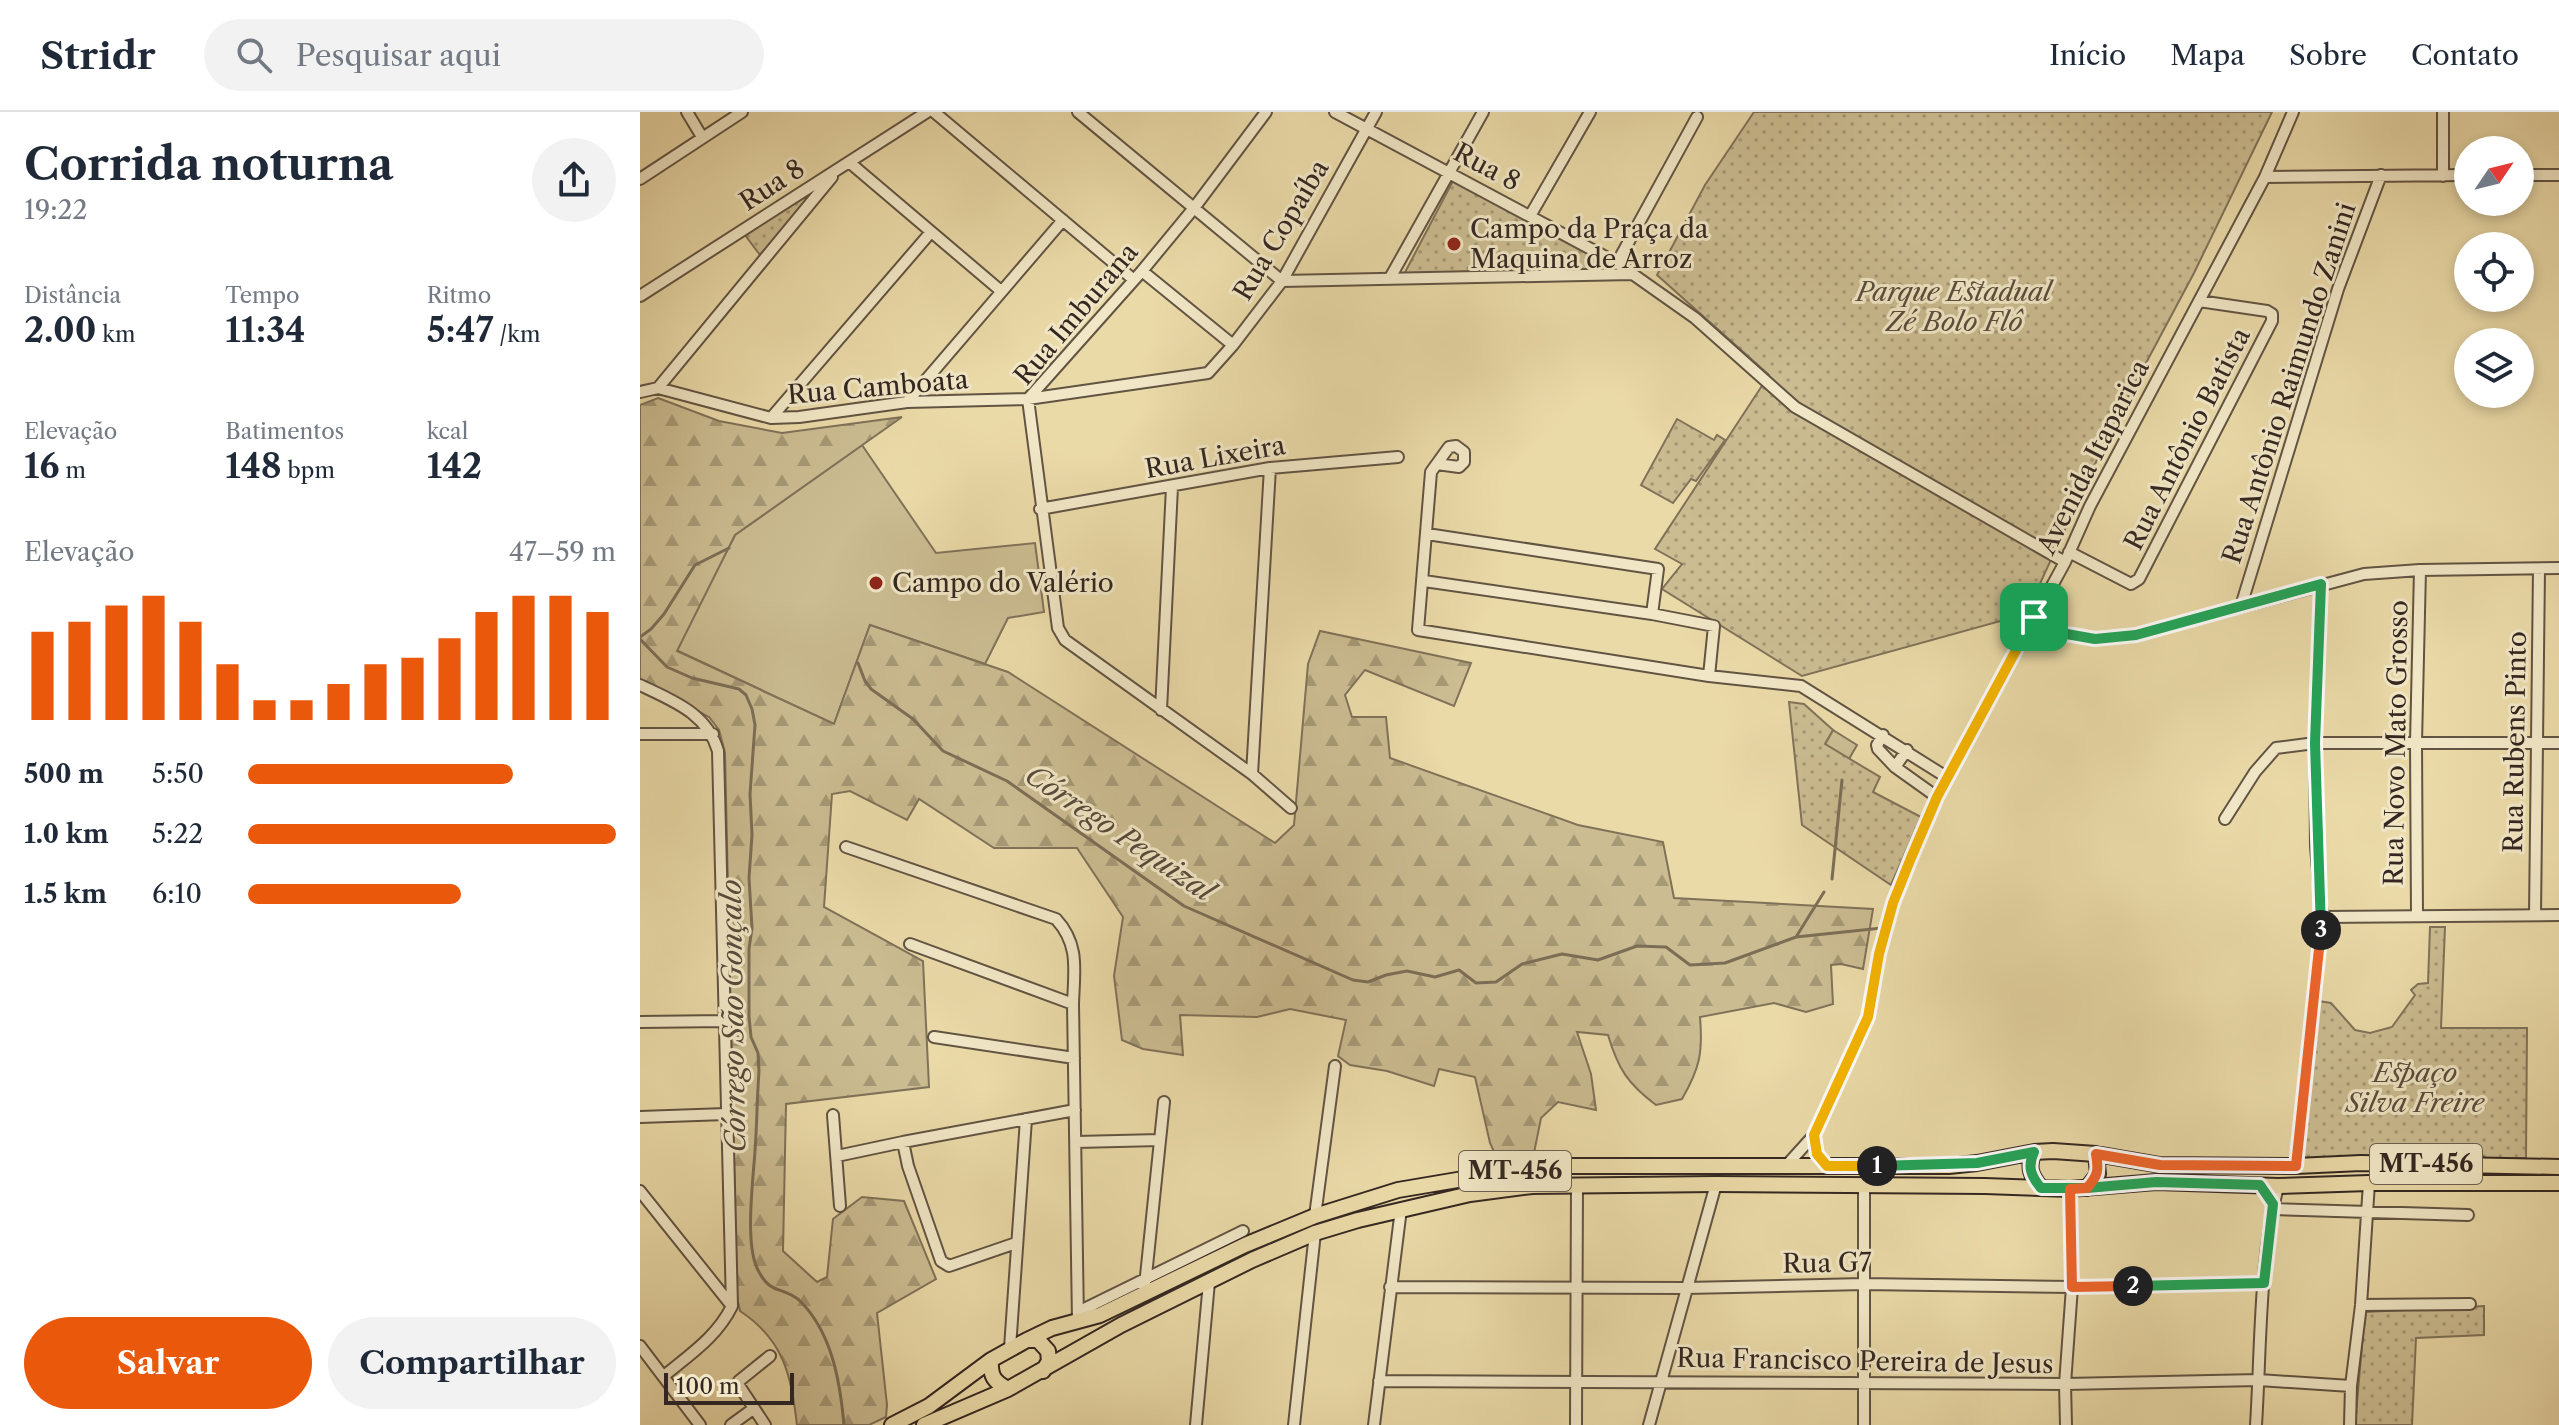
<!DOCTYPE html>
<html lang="pt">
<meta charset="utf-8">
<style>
body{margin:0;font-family:"Libre Caslon Text",serif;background:#f2f2f3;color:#1f2937;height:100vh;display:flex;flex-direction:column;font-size:30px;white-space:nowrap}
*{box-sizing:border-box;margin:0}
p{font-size:26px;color:#747a83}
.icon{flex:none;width:44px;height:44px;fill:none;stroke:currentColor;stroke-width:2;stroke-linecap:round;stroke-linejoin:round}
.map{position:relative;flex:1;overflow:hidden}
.side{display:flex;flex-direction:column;background:#fff;width:640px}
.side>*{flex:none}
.needle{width:52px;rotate:55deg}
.controls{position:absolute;left:1814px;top:24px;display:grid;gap:16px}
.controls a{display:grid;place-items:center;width:80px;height:80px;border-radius:50%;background:#fff;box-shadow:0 4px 12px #0003;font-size:40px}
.scale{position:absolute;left:24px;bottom:20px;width:130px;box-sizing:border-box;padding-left:8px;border:4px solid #342721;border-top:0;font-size:22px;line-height:28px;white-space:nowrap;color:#342721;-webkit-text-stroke:6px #f1e7c6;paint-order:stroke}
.pin{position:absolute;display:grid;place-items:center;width:68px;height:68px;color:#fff;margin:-34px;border-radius:16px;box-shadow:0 4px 12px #0006}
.km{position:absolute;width:40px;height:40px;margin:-20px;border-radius:50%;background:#222;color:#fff;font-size:22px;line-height:40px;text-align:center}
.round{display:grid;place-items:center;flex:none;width:84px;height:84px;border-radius:42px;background:#f2f2f3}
.overview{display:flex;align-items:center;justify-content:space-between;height:136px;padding:0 24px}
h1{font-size:44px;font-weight:800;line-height:60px}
.figures{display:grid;grid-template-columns:repeat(3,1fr);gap:12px;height:136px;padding:8px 24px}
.figures div{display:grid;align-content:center}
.figures b{font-size:34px;font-weight:800}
.figures small{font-size:22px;font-weight:400}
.figures p{font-size:22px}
.chart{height:224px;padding:16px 24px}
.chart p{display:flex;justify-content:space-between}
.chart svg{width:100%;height:144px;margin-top:8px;stroke:#ea580c;stroke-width:6}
.button{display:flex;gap:16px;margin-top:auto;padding:16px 24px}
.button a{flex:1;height:92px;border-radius:48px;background:#ea580c;color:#fff;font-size:32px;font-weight:800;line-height:92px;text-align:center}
.button a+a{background:#f2f2f3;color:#1f2937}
ul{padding:0 24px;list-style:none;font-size:26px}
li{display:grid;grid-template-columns:128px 96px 1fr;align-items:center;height:60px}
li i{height:20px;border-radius:10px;background:#ea580c}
header{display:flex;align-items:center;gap:48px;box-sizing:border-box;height:112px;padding:0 40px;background:#fff;border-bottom:2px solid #e0e1e3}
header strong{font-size:38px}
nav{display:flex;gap:44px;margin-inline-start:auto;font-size:28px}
.search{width:560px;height:72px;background:#f2f2f3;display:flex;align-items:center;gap:20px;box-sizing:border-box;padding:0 28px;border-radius:44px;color:#747a83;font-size:30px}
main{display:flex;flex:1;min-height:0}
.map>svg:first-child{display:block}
</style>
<header>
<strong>Stridr</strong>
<div class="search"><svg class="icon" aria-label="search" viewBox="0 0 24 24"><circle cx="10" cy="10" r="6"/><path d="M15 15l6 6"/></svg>Pesquisar aqui</div>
<nav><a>Início</a><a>Mapa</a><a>Sobre</a><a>Contato</a></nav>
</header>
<main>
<section class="side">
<div class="overview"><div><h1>Corrida noturna</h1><p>19:22</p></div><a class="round"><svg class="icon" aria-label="share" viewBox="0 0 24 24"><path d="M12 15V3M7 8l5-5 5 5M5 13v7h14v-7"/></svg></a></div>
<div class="figures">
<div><p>Distância</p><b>2.00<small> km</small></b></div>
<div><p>Tempo</p><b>11:34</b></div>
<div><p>Ritmo</p><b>5:47<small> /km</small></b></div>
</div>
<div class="figures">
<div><p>Elevação</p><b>16<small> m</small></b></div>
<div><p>Batimentos</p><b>148<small> bpm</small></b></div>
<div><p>kcal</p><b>142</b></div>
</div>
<div class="chart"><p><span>Elevação</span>47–59 m</p>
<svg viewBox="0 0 160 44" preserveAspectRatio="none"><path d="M5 44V17M15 44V14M25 44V9M35 44V6M45 44V14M55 44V27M65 44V38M75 44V38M85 44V33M95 44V27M105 44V25M115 44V19M125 44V11M135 44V6M145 44V6M155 44V11"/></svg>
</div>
<ul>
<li><b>500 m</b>5:50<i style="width:72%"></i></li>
<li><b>1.0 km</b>5:22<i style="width:100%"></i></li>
<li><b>1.5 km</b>6:10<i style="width:58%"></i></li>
</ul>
<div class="button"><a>Salvar</a><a>Compartilhar</a></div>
</section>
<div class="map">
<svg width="1919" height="1313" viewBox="0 0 1919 1313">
<defs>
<pattern id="forest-firs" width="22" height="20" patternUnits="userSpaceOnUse" patternTransform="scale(2)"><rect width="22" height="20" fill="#cbbc91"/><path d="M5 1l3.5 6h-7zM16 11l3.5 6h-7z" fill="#a69976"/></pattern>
<pattern id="park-dots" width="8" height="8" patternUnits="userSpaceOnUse" patternTransform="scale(2)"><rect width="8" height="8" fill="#cbbc91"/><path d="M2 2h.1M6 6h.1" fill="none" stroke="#a69976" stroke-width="1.8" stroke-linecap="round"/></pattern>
</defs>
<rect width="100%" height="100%" fill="#eadaa8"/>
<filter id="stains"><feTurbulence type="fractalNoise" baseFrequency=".0025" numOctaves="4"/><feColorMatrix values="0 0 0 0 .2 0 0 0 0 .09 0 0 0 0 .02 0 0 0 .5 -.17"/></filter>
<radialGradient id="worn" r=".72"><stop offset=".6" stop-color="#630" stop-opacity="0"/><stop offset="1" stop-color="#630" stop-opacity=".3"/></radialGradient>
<!-- grass -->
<path fill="#cbbc91" stroke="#807259" stroke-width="2" d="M222 333 296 441 395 431 404 500 368 506 345 552 230 513 194 612 36 538 95 423Z
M1193 618 1217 633 1209 647 1185 632Z"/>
<!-- forest -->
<path fill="url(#forest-firs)" stroke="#807259" stroke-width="2" d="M18 286 79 309 142 321 262 305 95 423 37 539 194 612 230 513 368 560 635 731 654 713 668 552 680 519 831 551 814 594 725 558 705 583 712 605H746L750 646 938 713 1023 730 1034 786 1233 797 1223 857 1201 852 1191 853 1193 892 1166 900 1134 891 1060 905C1063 940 1060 956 1042 987L1016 993C988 972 978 957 968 923L937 920 951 962 956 998 918 990 901 1006 892 1051 860 1053 850 1031 835 965 799 957 794 974 747 959 710 953 698 944 706 908 650 897 617 905 540 903 543 943 503 937 482 928 474 864 483 805 437 736H354L279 687 267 708 210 679 192 682 184 795 283 849 289 975 146 992 143 1139 177 1170 187 1165 193 1107 222 1085 264 1089 296 1167 237 1201 247 1293 246 1305 229 1313H157C151 1263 144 1228 100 1199L97 1185 85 641 79 618 69 605 0 568V293Z"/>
<!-- park -->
<path fill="url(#park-dots)" stroke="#807259" stroke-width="2" d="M1114 0H1632L1554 161 1474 311 1386 502 1162 564 1022 477 1042 452 1015 437 1129 263 1017 163 1065 73Z
M814 67 979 157 762 166Z
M179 74 120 143 105 123Z
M1037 307 1074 328 1077 323 1085 328 1056 369 1051 367 1033 391 1001 373Z
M1149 590 1164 592 1193 618 1185 632 1240 665 1233 680 1281 705 1251 773 1162 713Z
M1790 815H1805L1801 916H1887L1886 1046 1845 1047 1840 1040H1769L1761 1046 1663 1049 1661 1044 1678 889 1691 891 1715 918 1730 921 1752 915 1775 883 1771 878 1778 872 1788 871Z
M1844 1194V1223L1776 1226 1772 1313H1715L1725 1200Z"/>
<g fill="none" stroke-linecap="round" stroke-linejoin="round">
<!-- stream -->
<path stroke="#7c6e56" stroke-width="3" d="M0 525 11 517 24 502 55 453 89 436
M0 527 27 555 52 566 99 577 106 583 112 597 115 613 110 682 112 723 109 766 112 816 109 837V905L111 925 118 941 119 959C117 986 117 1012 115 1039 113 1069 105 1130 117 1156 130 1184 141 1173 159 1188 192 1220 200 1269 204 1313
M218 551 225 569 231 577 273 607 303 639 367 669 544 794 713 868 728 870 746 863 767 859 795 865 819 858 836 871 856 870 882 852 922 842 958 848 997 834 1026 835 1050 853 1085 851 1156 825 1242 816
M1192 767 1202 668
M1156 825 1184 780"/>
<!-- minor casing -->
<g stroke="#625443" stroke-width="14">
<path id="minor" d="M47 0 62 25
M294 0 494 168
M438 0 642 169
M626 0 554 96 502 159 388 287 418 516 425 528 612 662 651 696
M695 0 977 151 1055 206 1155 295 1425 450
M209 50 361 179
M1880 63H1919
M1803 64V0
M1625 65 1828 63
M0 67 102 0
M890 104 950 0
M977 151 1057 5
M502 159 593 233
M750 166 843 0
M642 169 992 162
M0 184 287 0
M18 276 192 65
M0 280 18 276 131 306 159 305 267 290 388 287 568 261 593 233 642 169 736 0
M267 290 423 108
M131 306 291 120
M797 352 819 355 824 350V340L816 334 809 335 791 360 778 518 1069 564 1161 574 1308 666
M400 397 630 356 758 345
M787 422 1018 457 1012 502
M1429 440 1491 472 1499 467 1632 209V202L1627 199 1559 189
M784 469 1012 502 1074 514 1069 564
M1601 494 1698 177 1741 63
M1394 505 1421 521 1455 527 1496 523 1724 462 1780 458 1919 456
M0 573C33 589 67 601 78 639L92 1194C77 1225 49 1243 24 1264
M521 598 532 375
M0 622H73
M1243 623 1237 633 1238 637 1255 655
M1267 638 1255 655 1297 685
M612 662 630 356
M1585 707 1615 660 1636 636 1675 631H1919
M206 735 416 807C440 833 434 859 433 892L438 1209
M1895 803 1899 457
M1777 804 1776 630 1780 458
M1682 805 1919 803
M270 832 433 892
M0 910 84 909
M294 925 434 946
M193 1003 200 1094
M0 1005 86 1002
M1174 1023 1177 1042 1187 1054
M263 1030 268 1054 301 1149 309 1154 376 1131
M436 1030 520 1028
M197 1044 263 1030 435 998
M1146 1054 1174 1023 1228 905 1239 842 1253 791 1297 685 1425 450 1450 394 1625 65 1653 0
M1656 1054 1682 805 1676 735 1675 631 1681 472
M1224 1073V1313
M0 1079 91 1193
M1633 1097 1828 1103
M675 1104 695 954
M750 1175 1046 1176 1224 1172 1432 1175 1624 1171
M504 1183 524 990
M1721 1193 1830 1192
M438 1200 603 1119
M0 1234 60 1313
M370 1236 386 1007
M739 1269 1425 1272 1619 1268 1711 1274
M91 1313 113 1297
M125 1313 98 1272 99 1269 130 1244
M556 1313 569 1170
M654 1313 675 1121
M734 1313 761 1097
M936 1313 937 1073
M1009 1313 1076 1072
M1426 1313 1425 1272 1432 1175 1430 1077
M1616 1313C1621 1235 1619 1149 1638 1074
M1710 1313 1711 1274 1721 1193 1729 1071"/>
</g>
<!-- major casing -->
<g stroke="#342721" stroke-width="18">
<path id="major" d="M1394 1040C1387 1055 1391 1064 1401 1076
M1447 1076 1458 1062 1456 1042
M387 1228H398L408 1239 409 1249 403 1259
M351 1248C350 1264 354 1270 368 1277
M252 1313 289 1294 351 1248 387 1228 412 1216 460 1203 605 1133 675 1104 758 1078 829 1066 931 1054H1309L1337 1051 1394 1040 1413 1039 1456 1042 1520 1053 1656 1054 1721 1051 1919 1055
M284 1313 368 1277 481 1213 612 1148 675 1121 718 1108 830 1082 892 1074 1076 1072 1345 1074 1430 1077 1516 1070 1638 1074 1729 1071H1919"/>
</g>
<!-- minor -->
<use href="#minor" stroke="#f1e7c6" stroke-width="10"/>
<!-- major -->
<use href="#major" stroke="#eadaa8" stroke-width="14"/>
</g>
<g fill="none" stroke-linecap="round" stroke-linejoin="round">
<!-- split-1 casing -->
<g stroke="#fff" stroke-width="16">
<path id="split-1" d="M1237 1054H1187L1177 1042 1174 1023 1228 905 1239 842 1253 791 1271 746 1297 685 1394 505"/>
</g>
<!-- split-2 casing -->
<g stroke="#fff" stroke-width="16">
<path id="split-2" d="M1237 1054 1337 1051 1394 1040C1387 1055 1391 1064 1401 1076H1447L1516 1070 1620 1073 1633 1092 1624 1171 1493 1174"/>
</g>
<!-- split-3 casing -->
<g stroke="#fff" stroke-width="16">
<path id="split-3" d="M1493 1174 1432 1175 1430 1077 1447 1076C1458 1064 1459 1058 1456 1042L1520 1053 1656 1054 1681 818"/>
</g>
<!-- split-4 casing -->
<g stroke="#fff" stroke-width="16">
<path id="split-4" d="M1394 505 1421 521 1455 527 1496 523 1681 472 1675 631 1681 818"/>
</g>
<!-- split-1 -->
<use href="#split-1" stroke="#f5b400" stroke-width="10"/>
<!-- split-2 -->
<use href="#split-2" stroke="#22a559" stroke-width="10"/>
<!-- split-3 -->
<use href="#split-3" stroke="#f0652b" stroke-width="10"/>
<!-- split-4 -->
<use href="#split-4" stroke="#22a559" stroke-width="10"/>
</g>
<!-- markers -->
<g fill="#8f2418" stroke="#f1e7c6" stroke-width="3">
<circle cx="814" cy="132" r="8"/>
<circle cx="236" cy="471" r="8"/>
</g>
<g text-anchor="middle" stroke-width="6" stroke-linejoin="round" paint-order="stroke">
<!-- shield labels -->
<g fill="#f1e7c6" stroke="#6d6152" stroke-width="2">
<rect x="1730" y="1032" width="112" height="40" rx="6"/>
<rect x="819" y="1039" width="112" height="40" rx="6"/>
</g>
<g font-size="24" font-weight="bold" fill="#342721">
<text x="1786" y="1060">MT-456</text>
<text x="875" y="1067">MT-456</text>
</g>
<!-- street labels -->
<g font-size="26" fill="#342721" stroke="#f1e7c6">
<text transform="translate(847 55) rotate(28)" y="9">Rua 8</text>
<text transform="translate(132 73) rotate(-33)" y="9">Rua 8</text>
<text transform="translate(641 118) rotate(-59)" y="9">Rua Copaíba</text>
<text transform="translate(436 202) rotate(-50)" y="9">Rua Imburana</text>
<text transform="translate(1649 271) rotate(-72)" y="9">Rua Antônio Raimundo Zanini</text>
<text transform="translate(238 275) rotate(-5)" y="9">Rua Camboata</text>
<text transform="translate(1547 327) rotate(-63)" y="9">Rua Antônio Batista</text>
<text transform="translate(575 345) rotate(-10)" y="9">Rua Lixeira</text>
<text transform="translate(1453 345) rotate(-63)" y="9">Avenida Itaparica</text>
<text transform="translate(1875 630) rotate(-89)" y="9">Rua Rubens Pinto</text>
<text transform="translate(1756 631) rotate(-89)" y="9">Rua Novo Mato Grosso</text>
<text transform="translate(1187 1151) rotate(-1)" y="9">Rua G7</text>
<text transform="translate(1225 1249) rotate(1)" y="9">Rua Francisco Pereira de Jesus</text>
</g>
<!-- poi labels -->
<g font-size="26" fill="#342721" stroke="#f1e7c6" text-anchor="start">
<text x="830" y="126">Campo da Praça da<tspan x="830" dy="30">Maquina de Arroz</tspan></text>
<text x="252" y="480">Campo do Valério</text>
</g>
<!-- park labels -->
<g font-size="26" font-style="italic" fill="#5a4c3d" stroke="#f1e7c6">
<text x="1314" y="189">Parque Estadual<tspan x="1314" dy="30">Zé Bolo Flô</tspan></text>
<text x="1775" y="970">Espaço<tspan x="1775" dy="30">Silva Freire</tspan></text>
</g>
<!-- water labels -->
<g font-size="28" font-style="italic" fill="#584a3c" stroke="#f1e7c6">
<text transform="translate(480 721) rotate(34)" y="10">Córrego Pequizal</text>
<text transform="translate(93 904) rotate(-91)" y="10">Córrego São Gonçalo</text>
</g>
</g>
<rect width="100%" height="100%" filter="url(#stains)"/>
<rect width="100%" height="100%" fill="url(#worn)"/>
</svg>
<div class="controls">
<a><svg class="needle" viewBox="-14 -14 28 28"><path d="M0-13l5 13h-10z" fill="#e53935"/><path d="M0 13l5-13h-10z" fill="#747a83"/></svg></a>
<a><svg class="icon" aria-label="locate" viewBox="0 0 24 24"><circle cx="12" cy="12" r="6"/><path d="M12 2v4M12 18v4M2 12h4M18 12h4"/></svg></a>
<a><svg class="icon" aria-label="layers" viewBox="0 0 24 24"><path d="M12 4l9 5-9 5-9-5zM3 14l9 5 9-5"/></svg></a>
</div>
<div class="scale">100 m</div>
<div class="pin" style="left:1394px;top:505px;background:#1e9e55"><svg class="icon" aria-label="arrive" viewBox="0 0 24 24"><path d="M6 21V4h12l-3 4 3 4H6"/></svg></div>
<b class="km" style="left:1237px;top:1054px">1</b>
<b class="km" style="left:1493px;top:1174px">2</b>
<b class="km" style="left:1681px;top:818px">3</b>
</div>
</main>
